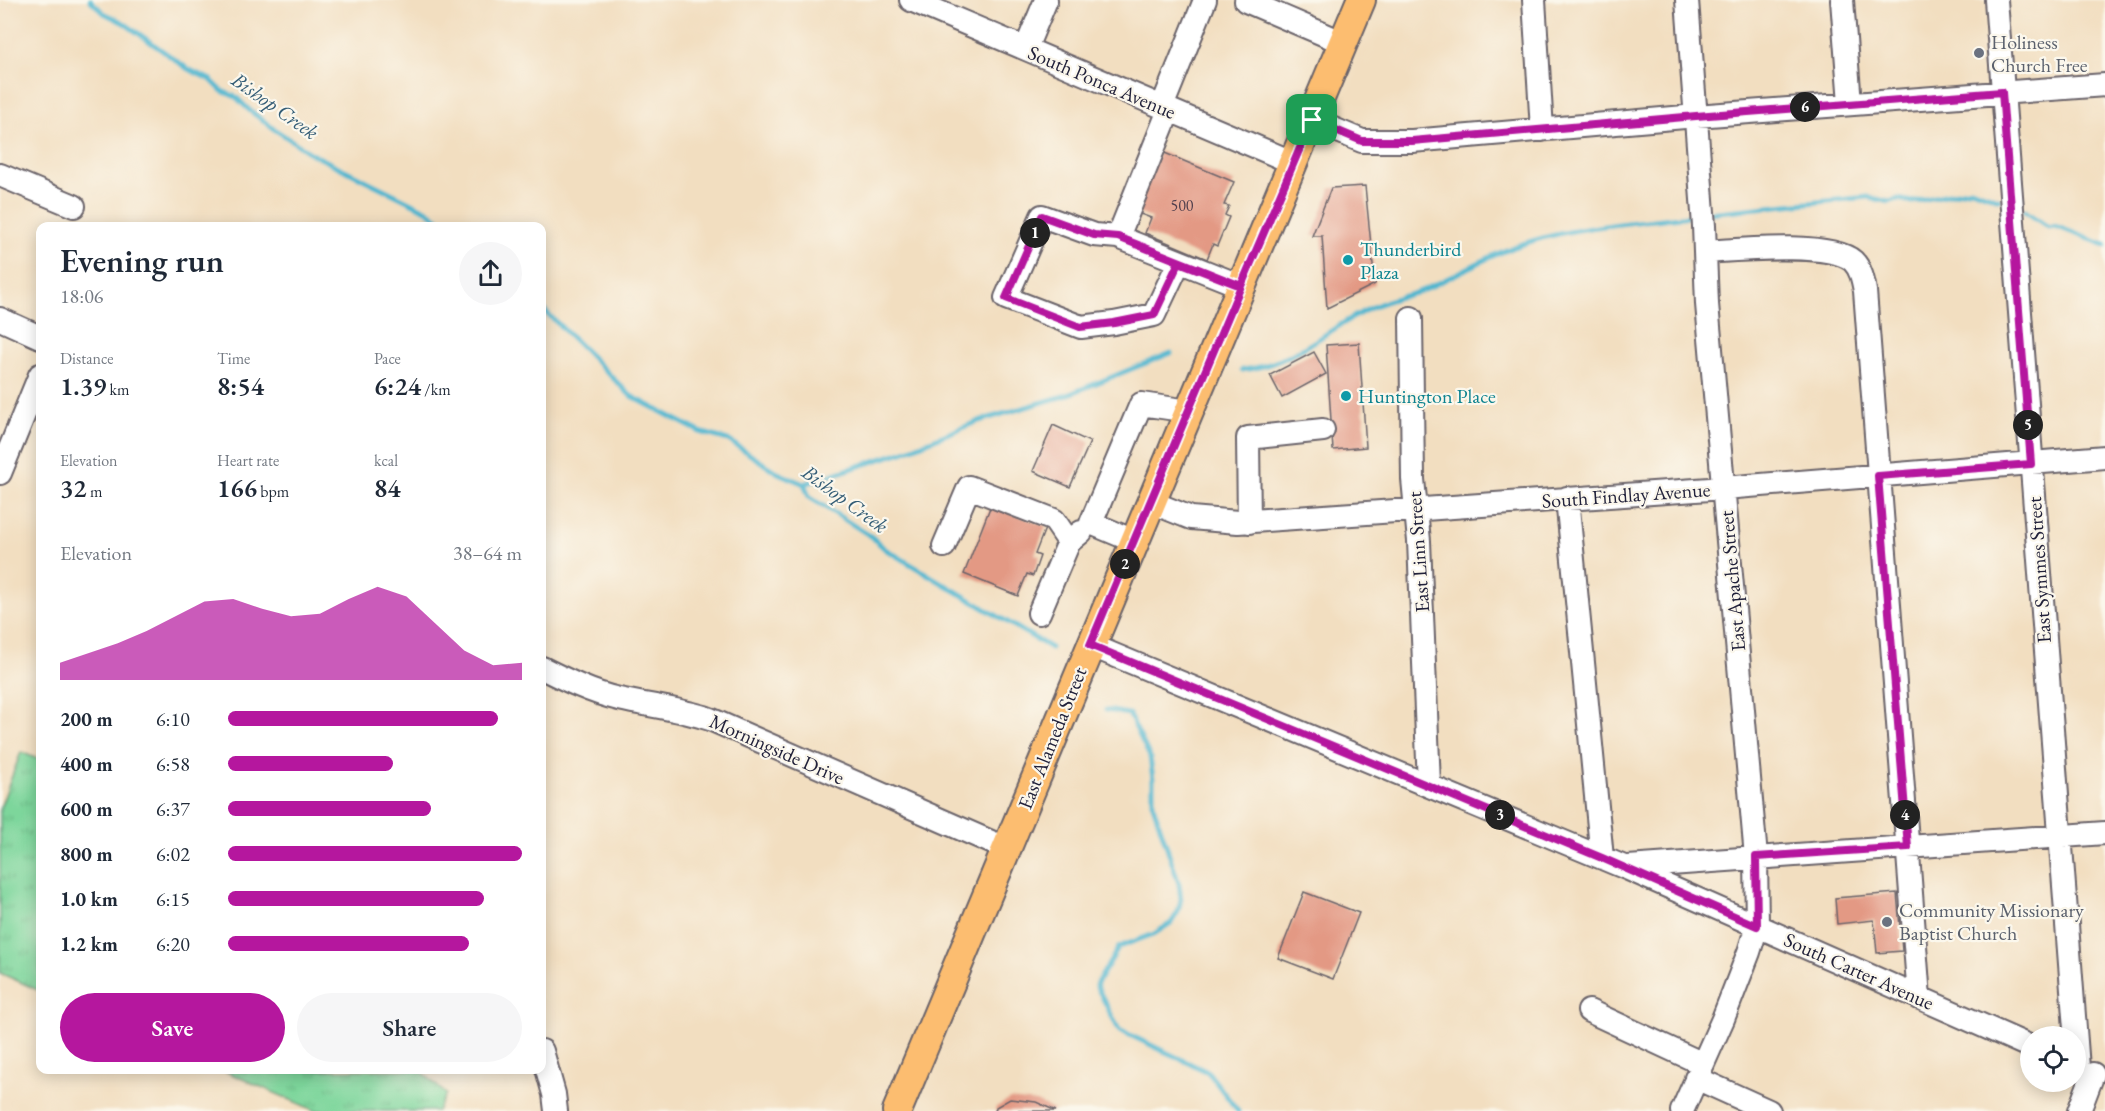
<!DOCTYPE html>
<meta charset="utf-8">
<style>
body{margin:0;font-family:"EB Garamond",serif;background:#f6f6f7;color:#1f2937;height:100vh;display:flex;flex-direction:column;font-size:22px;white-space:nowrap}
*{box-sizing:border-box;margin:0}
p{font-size:20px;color:#747a83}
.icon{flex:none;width:33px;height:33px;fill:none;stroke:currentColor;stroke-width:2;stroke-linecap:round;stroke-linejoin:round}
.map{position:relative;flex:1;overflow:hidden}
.side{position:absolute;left:36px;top:222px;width:510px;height:852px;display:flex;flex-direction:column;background:#fff;border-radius:12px;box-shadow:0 3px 15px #0003}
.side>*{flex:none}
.controls{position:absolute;left:2020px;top:1026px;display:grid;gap:12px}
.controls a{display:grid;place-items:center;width:66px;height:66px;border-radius:50%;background:#fff;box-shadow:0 3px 15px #0003;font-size:30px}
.pin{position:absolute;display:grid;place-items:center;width:51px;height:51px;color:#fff;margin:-26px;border-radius:12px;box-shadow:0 3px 9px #0006}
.km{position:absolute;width:30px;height:30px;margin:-15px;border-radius:50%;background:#222;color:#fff;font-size:16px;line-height:30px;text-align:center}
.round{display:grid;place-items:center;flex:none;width:63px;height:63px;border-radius:32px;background:#f6f6f7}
.overview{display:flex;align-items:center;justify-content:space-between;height:102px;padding:0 24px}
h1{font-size:33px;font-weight:600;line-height:45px}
.figures{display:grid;grid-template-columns:repeat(3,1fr);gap:9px;height:102px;padding:6px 24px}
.figures div{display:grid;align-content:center}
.figures b{font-size:26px;font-weight:600}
.figures small{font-size:16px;font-weight:400}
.figures p{font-size:16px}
.chart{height:168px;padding:12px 24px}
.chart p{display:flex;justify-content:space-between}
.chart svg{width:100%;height:108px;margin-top:6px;fill:#b5179e;opacity:.7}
.cta{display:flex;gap:12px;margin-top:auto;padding:12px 24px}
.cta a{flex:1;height:69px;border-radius:36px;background:#b5179e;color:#fff;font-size:24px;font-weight:600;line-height:69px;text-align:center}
.cta a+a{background:#f6f6f7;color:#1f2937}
ul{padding:0 24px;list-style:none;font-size:20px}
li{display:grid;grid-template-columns:96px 72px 1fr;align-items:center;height:45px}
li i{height:15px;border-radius:8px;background:#b5179e}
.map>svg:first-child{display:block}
</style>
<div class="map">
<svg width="2105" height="1111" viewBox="0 0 2105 1111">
<defs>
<pattern id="park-tufts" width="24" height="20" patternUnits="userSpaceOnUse" patternTransform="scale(1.5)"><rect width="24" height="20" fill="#7dd69b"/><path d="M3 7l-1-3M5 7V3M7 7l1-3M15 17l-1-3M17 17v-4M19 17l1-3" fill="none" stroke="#6cb786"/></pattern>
</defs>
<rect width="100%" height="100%" fill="#fbf7ec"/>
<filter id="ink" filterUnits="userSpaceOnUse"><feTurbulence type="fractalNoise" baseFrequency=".0167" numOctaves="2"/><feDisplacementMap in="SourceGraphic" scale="12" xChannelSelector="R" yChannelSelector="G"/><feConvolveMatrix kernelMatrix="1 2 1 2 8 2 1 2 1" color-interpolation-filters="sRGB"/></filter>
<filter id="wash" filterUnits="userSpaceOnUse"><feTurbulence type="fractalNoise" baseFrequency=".008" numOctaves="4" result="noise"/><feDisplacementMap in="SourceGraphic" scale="24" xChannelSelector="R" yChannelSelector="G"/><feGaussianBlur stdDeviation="1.35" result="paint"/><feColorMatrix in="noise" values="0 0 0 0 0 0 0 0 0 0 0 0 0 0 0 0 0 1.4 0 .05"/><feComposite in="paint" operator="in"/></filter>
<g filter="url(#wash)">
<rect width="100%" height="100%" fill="#f2dec0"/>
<!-- park -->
<path fill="url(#park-tufts)" stroke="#507c6b" stroke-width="1.5" d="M21 752 40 760V991L0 973V808Z
M222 1070H420L446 1094 437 1111H316Z"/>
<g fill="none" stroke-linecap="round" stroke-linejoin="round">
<!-- stream -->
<path stroke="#50b6cf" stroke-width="5" d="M90 0 104 13 124 23 188 69 211 80 222 91 236 97 248 109 274 129 312 154 428 211 448 226
M2025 211 2048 227 2055 226 2105 245
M1707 213 1868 197 1889 202 1898 199 1913 202 1971 189 1999 199
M542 308 631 396 700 432 728 440 778 473 804 484
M1242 370C1297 365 1335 320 1385 302 1399 296 1415 295 1428 288 1462 272 1495 252 1532 241 1584 225 1644 222 1698 215
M804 484 905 451 979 421 1067 395 1171 353
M804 484 809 497 872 537 885 549 1051 648
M1106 710 1129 714 1150 757 1153 779V805L1179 884 1181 899 1178 912 1171 923 1154 934 1119 947 1096 985 1119 1030 1208 1072 1238 1111"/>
</g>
<g id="blocks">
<!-- building -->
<path fill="#e39984" d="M1160 151 1234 182 1224 205 1229 206 1225 215 1229 217 1217 246 1213 244 1207 259 1145 233 1151 218 1135 212Z
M1365 186 1375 284 1327 308 1322 236H1312L1331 188Z
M1359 343 1366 447 1333 450 1326 345Z
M1314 352 1326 374 1282 398 1270 375Z
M1053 425 1090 442 1070 487 1033 471Z
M991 505 1046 526 1035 554 1040 556 1033 576 1027 574 1018 596 964 574Z
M1304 892 1359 913 1333 979 1278 958Z
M1897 893 1902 951 1877 953 1874 920 1837 924 1835 898Z
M1010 1099 1036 1102 1056 1111H995L996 1107Z"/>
</g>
</g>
<g filter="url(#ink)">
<use href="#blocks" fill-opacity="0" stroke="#6b646a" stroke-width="1.5"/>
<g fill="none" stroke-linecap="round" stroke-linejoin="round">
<!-- minor casing -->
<g stroke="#6b646a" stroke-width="26">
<path id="minor" d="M911 0 1294 163
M1247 0 1246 1 1344 43
M1534 0 1542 130
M1842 0 1850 103
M1996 0 2078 1068
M1026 48 1046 0
M1162 107 1205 0
M1312 120 1362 141H1412L1696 116 2105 85
M0 175 74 206
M1118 237 1169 110
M1705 252C1737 250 1830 241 1853 261 1861 269 1863 280 1865 291L1919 998
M1179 262 1154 315 1114 323 1081 327 1006 298 1042 216 1094 235 1118 237 1241 286
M1411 318 1413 479 1419 541 1429 785
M0 319 40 337
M0 473 40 375
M1567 498 1602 858
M1151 502 1191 518 1238 522 1724 488 2105 457
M1249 522 1248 438 1323 430
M1134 541 1091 523 1141 404 1189 411
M944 546 969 487 1054 520 1069 542
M1039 613 1069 542 1081 532
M1090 645 1624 867 2031 1047
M542 668C566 680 592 693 619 699 650 706 680 709 710 719L1007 849
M1628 867 2105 833
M1589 1011 1703 1064
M542 1051 554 1094 556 1111
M1696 1078 1769 1111
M1682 1111 1723 1019 1749 952 1757 926 1756 857 1707 304 1704 226 1687 0
M2079 1111 2093 1074"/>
</g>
<!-- major casing -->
<g stroke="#6b646a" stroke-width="32">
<path id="major" d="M897 1111 1361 0"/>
</g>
<!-- minor -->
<use href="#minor" stroke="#fff" stroke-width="22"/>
<!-- major -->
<use href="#major" stroke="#fcbd6f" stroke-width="28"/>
</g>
</g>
<g fill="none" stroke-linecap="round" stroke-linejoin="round" filter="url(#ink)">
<!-- route casing -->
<g stroke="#fff" stroke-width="12">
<path id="route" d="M1312 120 1241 286 1179 262 1154 315 1114 323 1080 327 1006 298 1042 216 1094 235 1118 237 1241 286 1090 645 1602 858 1757 926 1756 857 1908 847 1878 476 2031 464 2002 92 1696 116 1412 141H1362L1312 120"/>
</g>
<!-- route -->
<use href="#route" stroke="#b5179e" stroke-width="8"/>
</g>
<!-- markers -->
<g fill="#6b7280" stroke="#fbf7ec" stroke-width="2">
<circle cx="1979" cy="53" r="6"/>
<circle cx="1887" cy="922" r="6"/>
</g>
<g fill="#0f9aa8" stroke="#fbf7ec" stroke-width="2">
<circle cx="1348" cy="260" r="6"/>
<circle cx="1346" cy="396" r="6"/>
</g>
<g text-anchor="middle" stroke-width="4.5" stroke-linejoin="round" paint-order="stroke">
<!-- number labels -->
<g font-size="16" fill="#52404d">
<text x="1182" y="211">500</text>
</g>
<!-- worship labels -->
<g font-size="20" fill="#5b616d" stroke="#fbf7ec" text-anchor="start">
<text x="1991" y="49">Holiness<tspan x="1991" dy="23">Church Free</tspan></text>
<text x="1899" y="917">Community Missionary<tspan x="1899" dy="23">Baptist Church</tspan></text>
</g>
<!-- street labels -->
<g font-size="20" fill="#22223b" stroke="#fbf7ec">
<text transform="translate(1102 82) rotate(23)" y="7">South Ponca Avenue</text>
<text transform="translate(1626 495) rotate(-4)" y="7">South Findlay Avenue</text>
<text transform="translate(1418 552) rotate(-94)" y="7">East Linn Street</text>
<text transform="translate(2039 570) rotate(-94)" y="7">East Symmes Street</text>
<text transform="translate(1732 581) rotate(-95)" y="7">East Apache Street</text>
<text transform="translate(1052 738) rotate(-68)" y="7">East Alameda Street</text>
<text transform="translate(777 749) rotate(24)" y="7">Morningside Drive</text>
<text transform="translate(1859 971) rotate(24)" y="7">South Carter Avenue</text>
</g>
<!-- culture labels -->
<g font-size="20" fill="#0d838f" stroke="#fbf7ec" text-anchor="start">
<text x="1360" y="256">Thunderbird<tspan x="1360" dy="23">Plaza</tspan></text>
<text x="1358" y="403">Huntington Place</text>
</g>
<!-- water labels -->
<g font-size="21" font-style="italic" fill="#345d76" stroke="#fbf7ec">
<text transform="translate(275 106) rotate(35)" y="7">Bishop Creek</text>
<text transform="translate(845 499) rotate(36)" y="7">Bishop Creek</text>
</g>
</g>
</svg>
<div class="controls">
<a><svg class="icon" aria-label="locate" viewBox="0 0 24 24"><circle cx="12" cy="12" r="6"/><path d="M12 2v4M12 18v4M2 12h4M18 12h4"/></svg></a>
</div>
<div class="pin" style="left:1312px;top:120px;background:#1e9e55"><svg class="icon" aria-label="arrive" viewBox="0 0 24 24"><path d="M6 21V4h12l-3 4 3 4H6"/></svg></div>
<b class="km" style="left:1035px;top:233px">1</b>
<b class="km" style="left:1125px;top:564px">2</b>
<b class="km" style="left:1500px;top:815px">3</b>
<b class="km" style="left:1905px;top:815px">4</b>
<b class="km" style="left:2028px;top:425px">5</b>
<b class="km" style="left:1805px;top:107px">6</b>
<section class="side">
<div class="overview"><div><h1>Evening run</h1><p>18:06</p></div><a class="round"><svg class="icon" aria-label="share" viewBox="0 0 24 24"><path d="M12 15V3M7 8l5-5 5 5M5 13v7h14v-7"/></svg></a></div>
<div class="figures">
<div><p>Distance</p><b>1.39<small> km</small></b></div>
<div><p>Time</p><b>8:54</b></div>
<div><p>Pace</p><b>6:24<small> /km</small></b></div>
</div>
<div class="figures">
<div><p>Elevation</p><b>32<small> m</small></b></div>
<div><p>Heart rate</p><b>166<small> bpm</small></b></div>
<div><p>kcal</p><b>84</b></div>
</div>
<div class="chart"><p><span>Elevation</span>38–64 m</p>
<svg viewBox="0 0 160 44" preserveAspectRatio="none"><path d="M0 44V37L10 33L20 29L30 24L40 18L50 12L60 11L70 15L80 18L90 17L100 11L110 6L120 10L130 21L140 32L150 38L160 37V44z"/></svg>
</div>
<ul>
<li><b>200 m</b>6:10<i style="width:92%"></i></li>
<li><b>400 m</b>6:58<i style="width:56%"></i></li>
<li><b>600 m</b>6:37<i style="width:69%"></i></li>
<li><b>800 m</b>6:02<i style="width:100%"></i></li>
<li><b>1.0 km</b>6:15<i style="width:87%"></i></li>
<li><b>1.2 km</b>6:20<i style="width:82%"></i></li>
</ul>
<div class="cta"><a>Save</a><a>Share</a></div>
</section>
</div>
